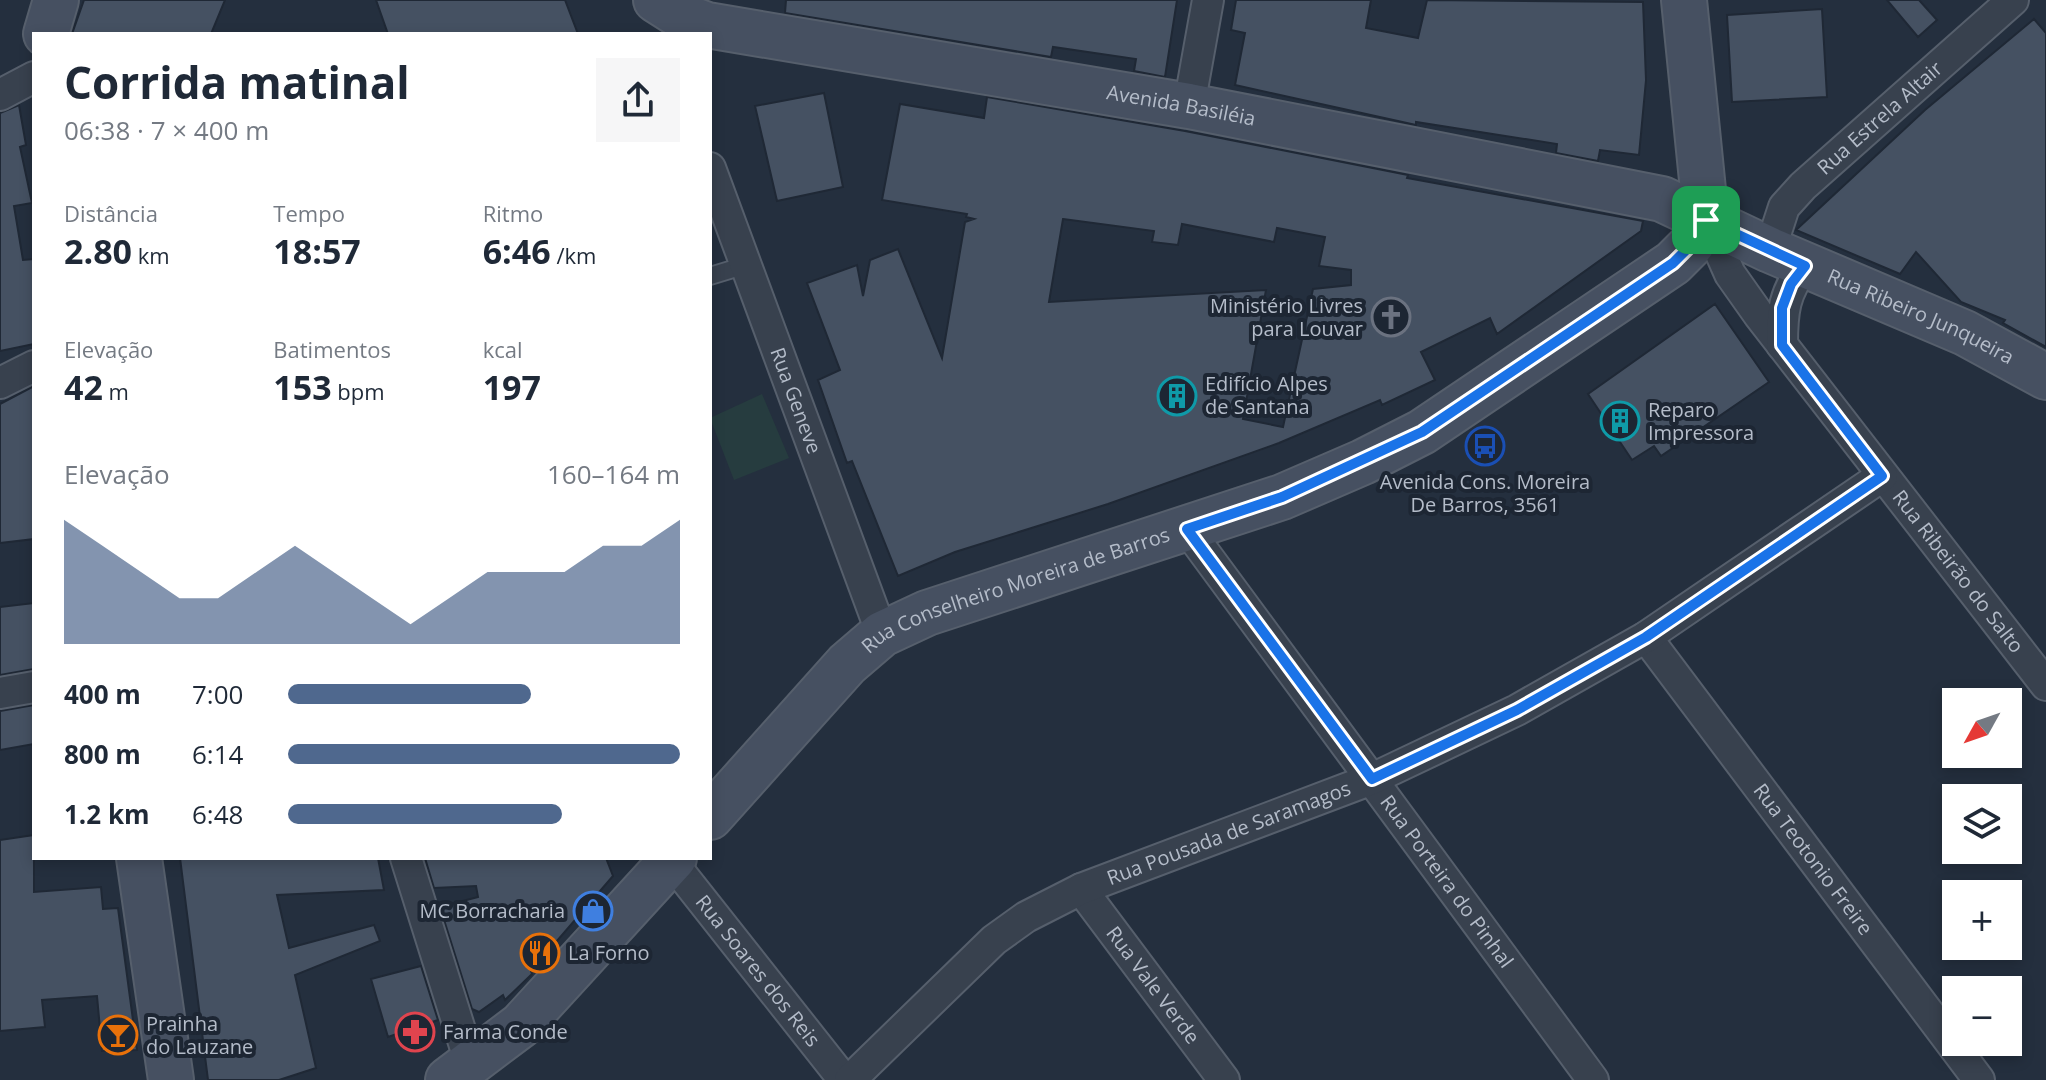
<!DOCTYPE html>
<html lang="pt">
<meta charset="utf-8">
<style>
body{margin:0;font-family:"Open Sans",sans-serif;background:#f6f6f7;color:#1f2937;height:100vh;display:flex;flex-direction:column;font-size:30px;white-space:nowrap}
*{box-sizing:border-box;margin:0}
p{font-size:26px;color:#747a83}
.icon{flex:none;width:44px;height:44px;fill:none;stroke:currentColor;stroke-width:2;stroke-linecap:round;stroke-linejoin:round}
.map{position:relative;flex:1;overflow:hidden}
.side{position:absolute;left:32px;top:32px;width:680px;height:828px;display:flex;flex-direction:column;background:#fff;border-radius:0px;box-shadow:0 4px 12px #0003}
.side>*{flex:none}
.needle{width:52px;rotate:230deg}
.fabs{position:absolute;left:1942px;top:688px;display:grid;gap:16px}
.fabs a{display:grid;place-items:center;width:80px;height:80px;border-radius:0px;background:#fff;box-shadow:0 4px 12px #0003;font-size:40px}
.pin{position:absolute;display:grid;place-items:center;width:68px;height:68px;color:#fff;margin:-34px;border-radius:16px;box-shadow:0 4px 12px #0006}
.round{display:grid;place-items:center;flex:none;width:84px;height:84px;border-radius:0px;background:#f6f6f7}
.headline{display:flex;align-items:center;justify-content:space-between;height:136px;padding:0 32px}
h1{font-size:44px;font-weight:700;line-height:60px}
.figures{display:grid;grid-template-columns:repeat(3,1fr);gap:12px;height:136px;padding:8px 32px}
.figures div{display:grid;align-content:center}
.figures b{font-size:34px;font-weight:700}
.figures small{font-size:22px;font-weight:400}
.figures p{font-size:22px}
.chart{height:224px;padding:16px 32px}
.chart p{display:flex;justify-content:space-between}
.chart svg{width:100%;height:144px;margin-top:8px;fill:#4f688e;opacity:.7}
ul{padding:0 32px;list-style:none;font-size:26px}
li{display:grid;grid-template-columns:128px 96px 1fr;align-items:center;height:60px}
li i{height:20px;border-radius:10px;background:#4f688e}
.map>svg:first-child{display:block}
</style>
<div class="map">
<svg width="2046" height="1080" viewBox="0 0 2046 1080">
<rect width="100%" height="100%" fill="#242f3e"/>
<!-- green -->
<path fill="#263c3f" d="M762 394 789 458 734 480 710 418Z"/>
<!-- building -->
<path fill="#455162" stroke="#1f2835" stroke-width="2" fill-rule="evenodd" d="M84 0H225L211 34H72Z
M376 0H565L578 34H388Z
M786 0H1177L1165 77 1134 71 1136 59 1053 47 1051 57 785 13Z
M1236 0H1371L1366 28 1418 38 1427 0 1643 2 1646 80 1639 155 1600 150 1598 161 1556 153 1557 144 1416 122V125L1235 85 1245 33 1231 30Z
M1887 0H1919L1937 20 1918 37Z
M1822 9 1827 97 1732 102 1727 15Z
M2034 19 2046 33V347L2003 323 2005 320 1961 302 1916 252 1900 274 1796 230 1925 110Z
M824 93 843 187 777 201 755 106Z
M987 97 1185 131 1408 175 1407 178 1643 221 1641 231 1497 334 1490 318 1421 352 1435 380 1382 405 1380 400 1279 443 1108 504 955 552 898 576 852 461 847 463 818 380 840 370 807 283 857 265 863 296 870 260 898 249 942 358 965 222 974 219 966 217 967 214 882 200 900 104 984 118ZM1063 219 1154 231 1152 242 1178 245 1182 224 1274 242 1277 228 1325 237 1319 266 1351 270V285L1313 289 1283 427 1243 419 1266 290 1049 302Z
M19 105 26 145 20 147 32 203 14 206 23 260 34 259V344L0 351V113Z
M1715 304 1769 382 1661 456 1654 446 1632 460 1588 394Z
M34 386V539L0 543V404Z
M34 603V669L0 675V607Z
M34 705V744L0 750V711Z
M34 835V892L101 887 103 909 118 908 137 1050 102 1051 97 996 42 1000 45 1027 0 1031V840Z
M180 858H378L384 890 277 895 289 948 374 925 380 941 295 975 316 1068 279 1080H208Z
M425 858H606L613 876 531 971 532 974 505 1000 503 995 479 1012 472 1009 440 907 478 897 476 886 434 888Z
M421 966 438 1020 388 1037 371 979Z"/>
<g fill="none" stroke-linecap="round" stroke-linejoin="round">
<!-- lane casing -->
<g stroke="#565f6c" stroke-width="20">
<path id="lane" d="M710 276 746 265"/>
</g>
<!-- street casing -->
<g stroke="#565f6c" stroke-width="34">
<g id="street">
<path d="M0 95 34 77"/>
<path d="M1189 106 1208 0"/>
<path id="s1" d="M710 168 882 634"/>
<path id="s2" d="M1706 220 1730 274 1759 315 2046 685"/>
<path id="s3" d="M1770 250 1784 207 1803 186 2013 0"/>
<path d="M1782 345C1782 312 1784 292 1805 266"/>
<path d="M0 383 34 366"/>
<path id="s4" d="M1187 529 1593 1080"/>
<path id="s5" d="M1646 637 1979 1080"/>
<path d="M0 693 34 687"/>
<path d="M406 858 471 1065"/>
<path id="s6" d="M671 861 844 1080"/>
<path id="s7" d="M1081 889 1224 1080"/>
<path id="s8" d="M850 1080 994 940 1026 917 1081 889 1372 779 1517 710 1646 637 1882 476"/>
</g>
</g>
<!-- secondary casing -->
<g stroke="#565f6c" stroke-width="48">
<g id="secondary">
<path id="s9" d="M656 0 678 14 707 25 1189 106 1662 199 1770 250 1965 333 2046 377"/>
<path d="M46 34 56 0"/>
<path id="s10" d="M710 817 847 664 882 634 927 613 1282 497 1363 462 1422 432 1673 263 1692 244 1706 220 1684 0"/>
<path d="M139 858 171 1080"/>
<path d="M448 1080 521 1025 674 858"/>
</g>
</g>
<!-- lane -->
<use href="#lane" stroke="#38414e" stroke-width="16"/>
<!-- street -->
<use href="#street" stroke="#38414e" stroke-width="30"/>
<!-- secondary -->
<use href="#secondary" stroke="#465061" stroke-width="44"/>
</g>
<g fill="none" stroke-linecap="round" stroke-linejoin="round">
<!-- route casing -->
<g stroke="#fff" stroke-width="16">
<path id="route" d="M1706 220 1805 266 1791 284 1782 308V345L1882 476 1646 637 1517 710 1372 779 1187 529 1282 497 1422 432 1673 263 1692 244Z"/>
</g>
<!-- route -->
<use href="#route" stroke="#1a73e8" stroke-width="10"/>
</g>
<!-- icons -->
<defs>
<g id="church-ring" transform="scale(2)"><circle r="9.5" fill="#1d2633" stroke="#6b7280" stroke-width="1.5"/><path d="M-1.2-6h2.4v3.5h3.3v2.4h-3.3V6h-2.4V-.1h-3.3v-2.4h3.3Z" fill="#6b7280"/></g>
<g id="building-ring" transform="scale(2)"><circle r="9.5" fill="#1d2633" stroke="#0f9aa8" stroke-width="1.5"/><path d="M-4-6H4V6H1V3H-1V6H-4ZM-2.5-4.3h1.7v1.8h-1.7ZM.8-4.3h1.7v1.8H.8ZM-2.5-1h1.7V.8h-1.7ZM.8-1h1.7V.8H.8Z" fill="#0f9aa8"/></g>
<g id="bus-ring" transform="scale(2)"><circle r="9.5" fill="#1d2633" stroke="#1a4fb4" stroke-width="1.5"/><path d="M-5-6H5V4H4V6H2V4H-2V6H-4V4H-5ZM-3.5-4V0h7V-4ZM-3.5 1.2v1.5H-2V1.2ZM2 1.2v1.5H3.5V1.2Z" fill="#1a4fb4"/></g>
<g id="shop-ring" transform="scale(2)"><circle r="9.5" fill="#1d2633" stroke="#3f7fe0" stroke-width="1.5"/><path d="M-5-2.5h2.3a2.7 3.5 0 0 1 5.4 0H5L5.5 6h-11ZM-1.5-2.5h3a1.5 2.3 0 0 0-3 0Z" fill="#3f7fe0"/></g>
<g id="restaurant-ring" transform="scale(2)"><circle r="9.5" fill="#1d2633" stroke="#e8710a" stroke-width="1.5"/><path d="M-5-6h1v4h1v-4h1v4h1v-4h1v5L-1.5 .5V6h-2V.5L-5-1ZM5-6V6H3V1.5H1.5Q1.5-4 5-6Z" fill="#e8710a"/></g>
<g id="pharmacy-ring" transform="scale(2)"><circle r="9.5" fill="#1d2633" stroke="#e0444e" stroke-width="1.5"/><path d="M-2-6h4v4h4v4h-4v4h-4v-4h-4v-4h4Z" fill="#e0444e"/></g>
<g id="bar-ring" transform="scale(2)"><circle r="9.5" fill="#1d2633" stroke="#e8710a" stroke-width="1.5"/><path d="M-6-5H6L.8 .8V4.5H3.5V6h-7V4.5H-.8V.8Z" fill="#e8710a"/></g>
</defs>
<g fill-rule="evenodd">
<use href="#church-ring" x="1391" y="317"/>
<use href="#building-ring" x="1177" y="396"/>
<use href="#building-ring" x="1620" y="421"/>
<use href="#bus-ring" x="1485" y="446"/>
<use href="#shop-ring" x="593" y="911"/>
<use href="#restaurant-ring" x="540" y="953"/>
<use href="#pharmacy-ring" x="415" y="1032"/>
<use href="#bar-ring" x="118" y="1035"/>
</g>
<g text-anchor="middle" stroke-width="8" stroke-linejoin="round" paint-order="stroke">
<!-- street labels -->
<g font-size="20" fill="#b4bcc9" stroke="#1d2633">
<text dy="7" stroke="none"><textPath href="#s9" startOffset="538">Avenida Basiléia</textPath></text>
<text dy="7" stroke="none"><textPath href="#s3" startOffset="176">Rua Estrela Altair</textPath></text>
<text dy="7" stroke="none"><textPath href="#s9" startOffset="1312">Rua Ribeiro Junqueira</textPath></text>
<text dy="7" stroke="none"><textPath href="#s1" startOffset="248">Rua Geneve</textPath></text>
<text dy="7" stroke="none"><textPath href="#s2" startOffset="434">Rua Ribeirão do Salto</textPath></text>
<text dy="7" stroke="none"><textPath href="#s10" startOffset="392">Rua Conselheiro Moreira de Barros</textPath></text>
<text dy="7" stroke="none"><textPath href="#s8" startOffset="460">Rua Pousada de Saramagos</textPath></text>
<text dy="7" stroke="none"><textPath href="#s5" startOffset="278">Rua Teotonio Freire</textPath></text>
<text dy="7" stroke="none"><textPath href="#s4" startOffset="438">Rua Porteira do Pinhal</textPath></text>
<text dy="7" stroke="none"><textPath href="#s6" startOffset="140">Rua Soares dos Reis</textPath></text>
<text dy="7" stroke="none"><textPath href="#s7" startOffset="120">Rua Vale Verde</textPath></text>
</g>
<!-- poi labels -->
<g font-size="20" fill="#b4bcc9" stroke="#1d2633" text-anchor="start">
<text x="1363" y="313" text-anchor="end">Ministério Livres<tspan x="1363" dy="23">para Louvar</tspan></text>
<text x="1205" y="391">Edifício Alpes<tspan x="1205" dy="23">de Santana</tspan></text>
<text x="1648" y="417">Reparo<tspan x="1648" dy="23">Impressora</tspan></text>
<text x="1485" y="489" text-anchor="middle">Avenida Cons. Moreira<tspan x="1485" dy="23">De Barros, 3561</tspan></text>
<text x="565" y="918" text-anchor="end">MC Borracharia</text>
<text x="568" y="960">La Forno</text>
<text x="146" y="1031">Prainha<tspan x="146" dy="23">do Lauzane</tspan></text>
<text x="443" y="1039">Farma Conde</text>
</g>
</g>
</svg>
<div class="fabs">
<a><svg class="needle" viewBox="-14 -14 28 28"><path d="M0-13l5 13h-10z" fill="#e53935"/><path d="M0 13l5-13h-10z" fill="#747a83"/></svg></a>
<a><svg class="icon" aria-label="layers" viewBox="0 0 24 24"><path d="M12 4l9 5-9 5-9-5zM3 14l9 5 9-5"/></svg></a>
<a>+</a>
<a>−</a>
</div>
<div class="pin" style="left:1706px;top:220px;background:#1e9e55"><svg class="icon" aria-label="arrive" viewBox="0 0 24 24"><path d="M6 21V4h12l-3 4 3 4H6"/></svg></div>
<section class="side">
<div class="headline"><div><h1>Corrida matinal</h1><p>06:38 · 7 × 400 m</p></div><a class="round"><svg class="icon" aria-label="share" viewBox="0 0 24 24"><path d="M12 15V3M7 8l5-5 5 5M5 13v7h14v-7"/></svg></a></div>
<div class="figures">
<div><p>Distância</p><b>2.80<small> km</small></b></div>
<div><p>Tempo</p><b>18:57</b></div>
<div><p>Ritmo</p><b>6:46<small> /km</small></b></div>
</div>
<div class="figures">
<div><p>Elevação</p><b>42<small> m</small></b></div>
<div><p>Batimentos</p><b>153<small> bpm</small></b></div>
<div><p>kcal</p><b>197</b></div>
</div>
<div class="chart"><p><span>Elevação</span>160–164 m</p>
<svg viewBox="0 0 160 44" preserveAspectRatio="none"><path d="M0 44V6L10 14L20 22L30 30L40 30L50 22L60 14L70 22L80 30L90 38L100 30L110 22L120 22L130 22L140 14L150 14L160 6V44z"/></svg>
</div>
<ul>
<li><b>400 m</b>7:00<i style="width:62%"></i></li>
<li><b>800 m</b>6:14<i style="width:100%"></i></li>
<li><b>1.2 km</b>6:48<i style="width:70%"></i></li>
</ul>
</section>
</div>
